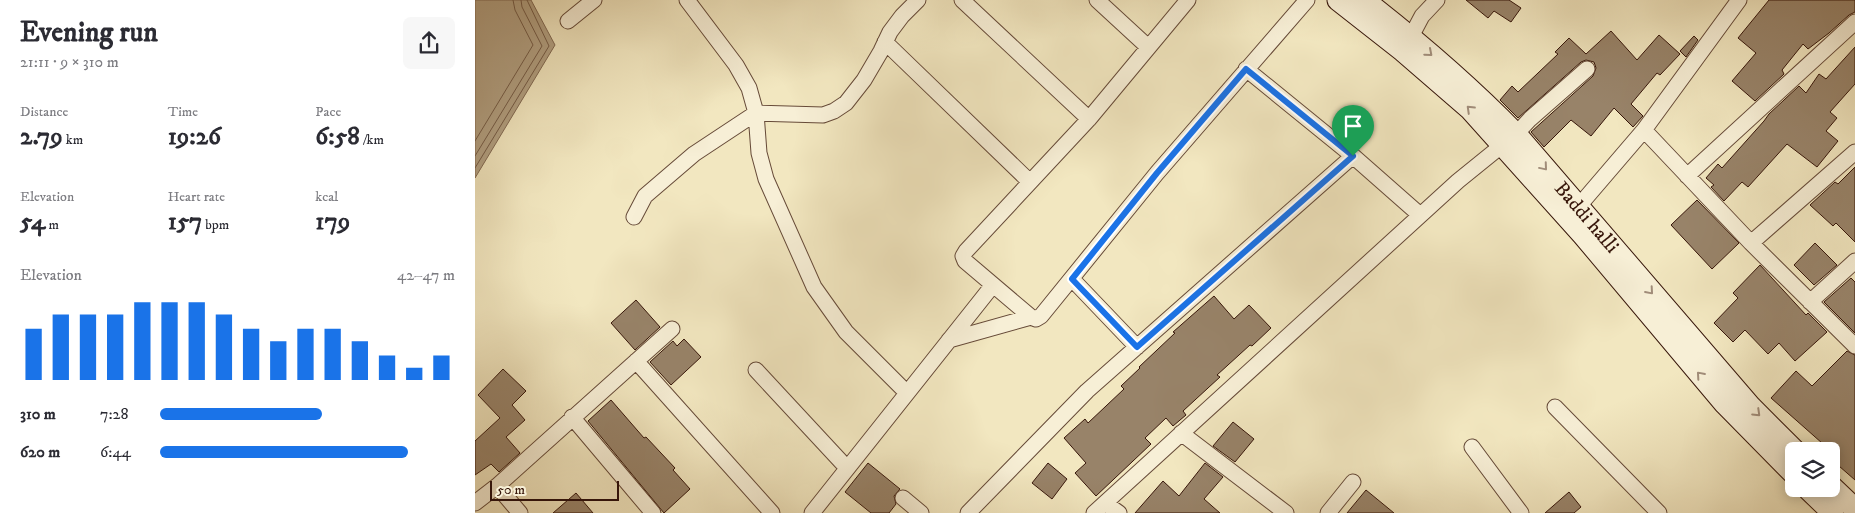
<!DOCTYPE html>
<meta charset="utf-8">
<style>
body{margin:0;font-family:"IM FELL DW Pica",serif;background:#f7f7f7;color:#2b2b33;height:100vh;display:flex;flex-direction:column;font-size:19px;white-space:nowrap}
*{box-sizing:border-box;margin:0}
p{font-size:16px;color:#7c7c81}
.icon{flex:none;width:28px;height:28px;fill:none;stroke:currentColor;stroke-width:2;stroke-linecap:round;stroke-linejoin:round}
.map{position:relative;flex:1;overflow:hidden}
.drawer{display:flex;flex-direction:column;background:#fff;width:475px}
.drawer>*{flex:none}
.tools{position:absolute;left:1310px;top:442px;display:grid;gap:10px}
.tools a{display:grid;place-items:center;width:55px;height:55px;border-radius:8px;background:#fff;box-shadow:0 2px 12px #0003;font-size:25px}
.scale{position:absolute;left:15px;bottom:12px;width:129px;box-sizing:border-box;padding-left:5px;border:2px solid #37160a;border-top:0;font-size:14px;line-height:18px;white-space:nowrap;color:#37160a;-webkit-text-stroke:4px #f7efd6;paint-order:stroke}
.pin{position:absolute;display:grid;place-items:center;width:42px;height:42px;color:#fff;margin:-51px -21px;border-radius:50% 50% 50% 0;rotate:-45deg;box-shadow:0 0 5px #0007}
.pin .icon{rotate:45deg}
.round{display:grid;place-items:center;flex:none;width:52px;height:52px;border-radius:8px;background:#f7f7f7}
.head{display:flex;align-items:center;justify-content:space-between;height:85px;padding:0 20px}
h1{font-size:28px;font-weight:800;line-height:38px}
.stats{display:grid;grid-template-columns:repeat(3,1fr);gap:8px;height:85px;padding:5px 20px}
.stats div{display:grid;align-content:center}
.stats b{font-size:25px;font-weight:800}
.stats small{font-size:14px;font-weight:400}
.stats p{font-size:14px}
.chart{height:140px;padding:10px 20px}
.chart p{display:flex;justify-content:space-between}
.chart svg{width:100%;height:90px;margin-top:5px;stroke:#1a73e8;stroke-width:6}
ul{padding:0 20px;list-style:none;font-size:16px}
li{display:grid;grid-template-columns:80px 60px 1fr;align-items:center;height:38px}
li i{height:12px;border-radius:6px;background:#1a73e8}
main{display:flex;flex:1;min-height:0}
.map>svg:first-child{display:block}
</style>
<main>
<section class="drawer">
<div class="head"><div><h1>Evening run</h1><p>21:11 · 9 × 310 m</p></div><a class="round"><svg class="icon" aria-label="share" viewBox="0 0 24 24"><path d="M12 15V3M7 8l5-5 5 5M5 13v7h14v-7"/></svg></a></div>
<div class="stats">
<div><p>Distance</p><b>2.79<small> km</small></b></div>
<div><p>Time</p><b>19:26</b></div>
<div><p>Pace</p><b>6:58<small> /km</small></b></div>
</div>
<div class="stats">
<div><p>Elevation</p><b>54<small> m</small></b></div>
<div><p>Heart rate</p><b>157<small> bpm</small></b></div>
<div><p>kcal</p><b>179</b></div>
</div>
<div class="chart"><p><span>Elevation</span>42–47 m</p>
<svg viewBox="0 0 160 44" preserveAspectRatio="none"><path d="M5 44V19M15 44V12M25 44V12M35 44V12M45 44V6M55 44V6M65 44V6M75 44V12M85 44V19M95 44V25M105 44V19M115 44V19M125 44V25M135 44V32M145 44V38M155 44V32"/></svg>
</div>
<ul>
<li><b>310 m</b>7:28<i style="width:55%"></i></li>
<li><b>620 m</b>6:44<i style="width:84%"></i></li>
</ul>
</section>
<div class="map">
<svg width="1380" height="513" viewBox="0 0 1380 513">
<rect width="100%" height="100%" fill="#f2e7c0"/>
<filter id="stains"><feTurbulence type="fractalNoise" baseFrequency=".004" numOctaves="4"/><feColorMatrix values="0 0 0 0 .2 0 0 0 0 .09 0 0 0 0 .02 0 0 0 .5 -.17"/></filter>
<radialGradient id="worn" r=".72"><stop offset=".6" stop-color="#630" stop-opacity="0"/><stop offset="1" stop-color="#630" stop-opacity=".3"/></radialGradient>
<!-- water -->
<path fill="#b2a082" stroke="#816952" d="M0 0H56L80 45 0 178Z"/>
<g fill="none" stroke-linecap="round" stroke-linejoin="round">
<!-- shore -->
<path stroke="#745b46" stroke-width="1" d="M0 141 58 45 40 10 38 0
M0 156 67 46 47 7 46 0
M0 168 74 46 52 0"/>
</g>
<!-- building -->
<path fill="#988369" stroke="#37160a" d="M991 0H1034L1046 8 1036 22 1019 11 1013 18Z
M1294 0H1380V12L1374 15 1354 33 1333 49 1328 44 1307 70 1309 74 1280 101 1257 81 1281 53 1263 38Z
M1136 31 1162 60 1184 35 1205 54 1185 75 1182 73 1156 104 1168 116 1158 127 1139 108 1116 136 1096 120 1069 147 1056 132 1118 76 1121 68 1119 62 1111 60 1106 62 1043 118 1025 100 1037 86 1043 92 1083 54 1080 52 1094 38 1111 54Z
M1219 36 1223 40 1211 57 1205 51Z
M1380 47V84L1355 112 1362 118 1351 131 1363 141 1342 167 1312 144 1273 187 1267 182 1249 201 1236 187 1239 185 1231 178 1243 164 1247 168 1289 121 1294 114 1324 86 1331 93 1344 74 1351 79Z
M1380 167V242L1361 223 1358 226 1335 205 1360 182 1363 184Z
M1222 200 1264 243 1237 269 1196 225Z
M1340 243 1362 265 1339 285 1319 265Z
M1285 265 1331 315 1333 313 1352 332 1320 361 1304 343 1293 354 1270 330 1258 342 1239 323 1263 298 1258 293Z
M1376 278 1380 282V333L1349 302Z
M739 296 759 319 774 305 796 328 777 346 775 345 742 375 745 377 708 411 711 415 698 426 691 418 670 438 676 444 621 496 600 473 611 463 589 438 610 419 613 423 649 389 646 386 665 368 664 367 700 333 698 332Z
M161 300 185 327 160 350 136 323Z
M209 339 226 357 196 385 175 362 198 341 202 346Z
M1372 351 1380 355V480L1356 459V451L1296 398 1321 371 1337 386Z
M28 369 51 391 37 405 50 420 31 437 45 453 24 472 16 464 0 475V441L25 418 3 395Z
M136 400 169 438 171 437 200 468 198 470 215 489 189 513 113 421Z
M758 422 779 439 760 462 738 446Z
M393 463 425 489 419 496 421 504 414 513H396L370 492Z
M573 463 592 479 577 499 557 483Z
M730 463 748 477 729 499 745 513H660L688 481 704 496Z
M891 490 919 513H872Z
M1094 492 1106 507 1099 513H1070Z
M101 493 118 513H78Z"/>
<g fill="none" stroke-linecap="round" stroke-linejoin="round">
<!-- street casing -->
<g stroke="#664a38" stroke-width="17">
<path id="street" d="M212 0 261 65 274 88 281 113 284 153 291 179 339 287 371 332 432 393
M487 0 614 119
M622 0 673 47
M713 0 614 119 491 251 488 256 490 261 556 317 561 319 566 316 682 173 832 0
M93 21 119 0
M410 42 555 182
M931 46 947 16 962 0
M771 69 878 156 945 215
M1169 130 1276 243 1380 346
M1212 176 1380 22
M1103 207 1169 130 1264 0
M159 217 170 196 219 154 281 113 348 115 359 111 371 103 389 80 406 51 415 32 427 16 443 0
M1276 243 1380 152
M597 279 662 347
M1335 302 1380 261
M474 340 556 317
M161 361 297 513
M281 370 372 468
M1080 407 1184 513
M97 417 178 513
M706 433 811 513
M997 447 1046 513
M22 486 45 513
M428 498 446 513
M0 503 22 486 197 329
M630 503 644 513
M337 513 518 285
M493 513 612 391 878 156
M619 513 983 181 1041 134 1055 119 1112 69
M853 513 878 482"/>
</g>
<!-- secondary casing -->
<g stroke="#37160a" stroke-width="23">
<g id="secondary">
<path d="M863 0 928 51 995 109 1108 235 1250 404 1319 474"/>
<path id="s1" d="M889 0C943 42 994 86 1041 134L1276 407 1320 451"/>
<path d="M1356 486 1380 509"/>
<path d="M1333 489 1358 513"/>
</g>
</g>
<!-- street -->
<use href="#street" stroke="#f7efd6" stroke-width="15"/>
<!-- secondary -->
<use href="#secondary" stroke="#f7efd6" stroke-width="21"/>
</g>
<!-- one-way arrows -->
<defs><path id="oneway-chevron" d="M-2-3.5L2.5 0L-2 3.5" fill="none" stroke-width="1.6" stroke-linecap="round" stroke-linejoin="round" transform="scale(1.25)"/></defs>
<g stroke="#a18d7a">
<use href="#oneway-chevron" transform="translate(954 53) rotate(41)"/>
<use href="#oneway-chevron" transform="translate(995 109) rotate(-136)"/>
<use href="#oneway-chevron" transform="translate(1069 167) rotate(50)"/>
<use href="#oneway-chevron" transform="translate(1175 291) rotate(49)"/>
<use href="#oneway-chevron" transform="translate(1225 375) rotate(-131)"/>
<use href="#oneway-chevron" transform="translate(1282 413) rotate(44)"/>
</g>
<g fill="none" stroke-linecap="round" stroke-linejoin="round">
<!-- route casing -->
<g stroke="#fff" stroke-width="10">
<path id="route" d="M771 69 878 156 662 347 597 279 682 173Z"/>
</g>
<!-- route -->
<use href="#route" stroke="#1a73e8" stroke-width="6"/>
</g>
<g text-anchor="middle" stroke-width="4" stroke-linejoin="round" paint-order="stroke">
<!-- street labels -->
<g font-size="20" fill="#37160a" stroke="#f7efd6">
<text dy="7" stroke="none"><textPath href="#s1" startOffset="312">Baddi halli</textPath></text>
</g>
</g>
<rect width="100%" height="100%" filter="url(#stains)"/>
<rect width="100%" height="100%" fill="url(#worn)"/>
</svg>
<div class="tools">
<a><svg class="icon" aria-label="layers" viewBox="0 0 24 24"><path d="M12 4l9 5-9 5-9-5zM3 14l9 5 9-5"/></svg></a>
</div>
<div class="scale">50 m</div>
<div class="pin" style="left:878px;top:156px;background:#1e9e55"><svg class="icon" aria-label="arrive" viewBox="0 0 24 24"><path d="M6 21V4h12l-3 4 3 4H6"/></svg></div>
</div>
</main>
